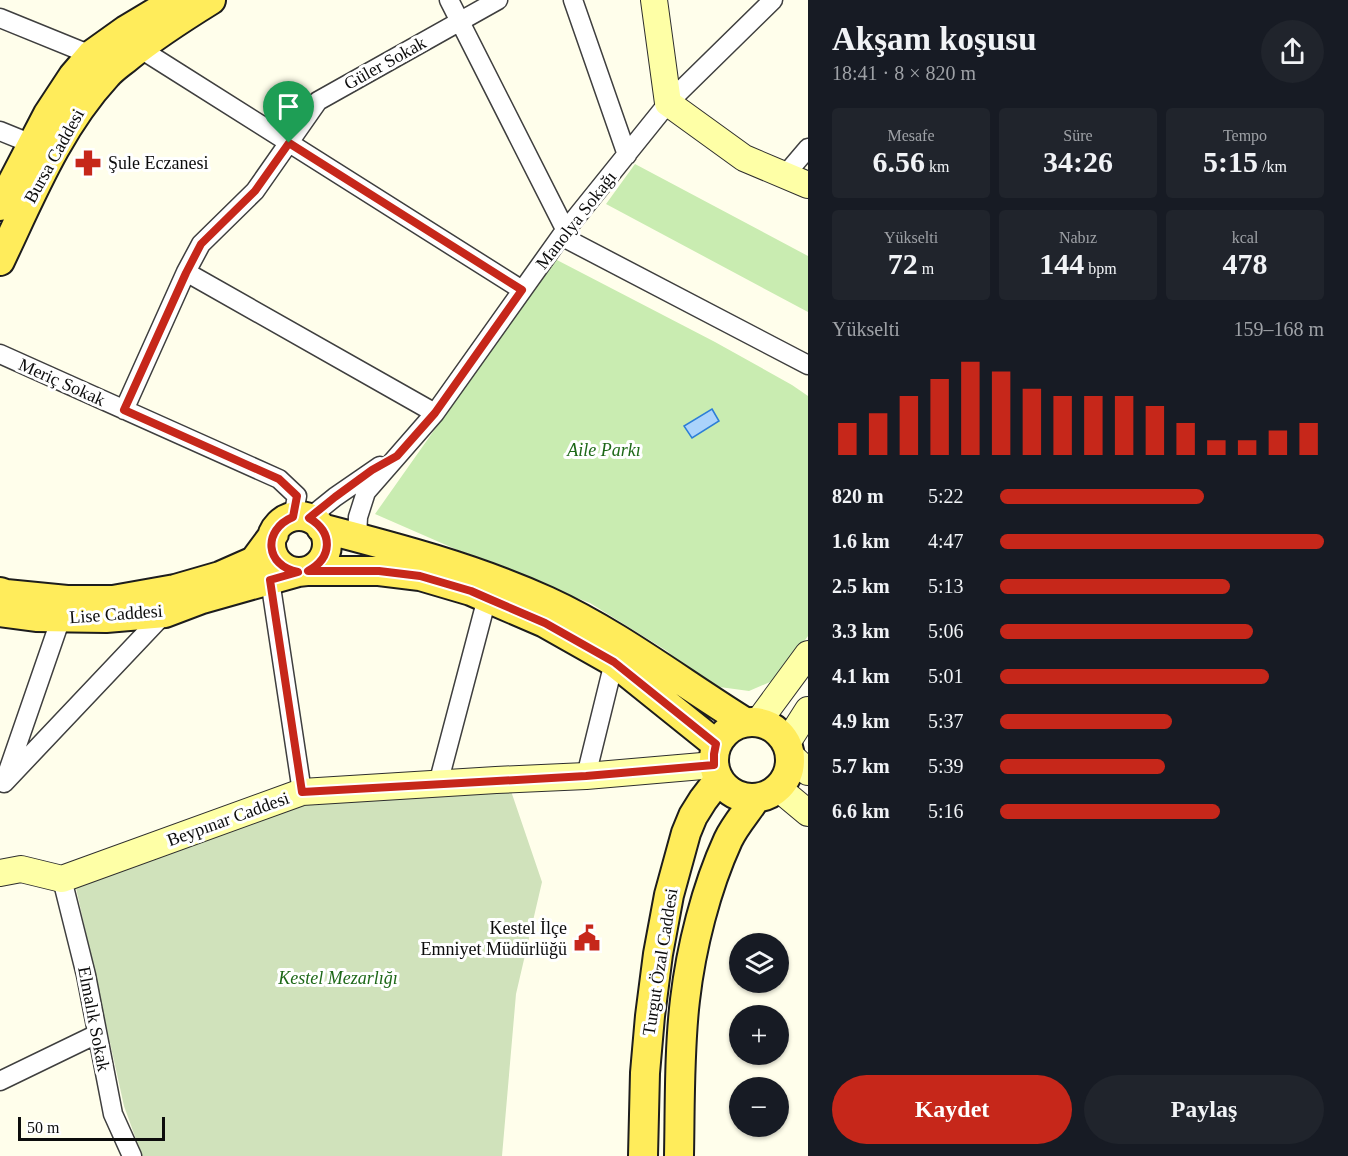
<!DOCTYPE html>
<html lang="tr">
<meta charset="utf-8">
<style>
body{margin:0;font-family:"Times New Roman",serif;background:#20242c;color:#f1f3f6;height:100vh;display:flex;flex-direction:column;font-size:22px;white-space:nowrap}
*{box-sizing:border-box;margin:0}
p{font-size:20px;color:#9ea1a6}
.icon{flex:none;width:33px;height:33px;fill:none;stroke:currentColor;stroke-width:2;stroke-linecap:round;stroke-linejoin:round}
.map{position:relative;flex:1;overflow:hidden}
.sheet{display:flex;flex-direction:column;background:#171b24;width:540px}
.sheet>*{flex:none}
.fabs{position:absolute;left:729px;top:933px;display:grid;gap:12px}
.fabs a{display:grid;place-items:center;width:60px;height:60px;border-radius:50%;background:#171b24;box-shadow:0 2px 4px #0004;font-size:30px}
.scale{position:absolute;left:18px;bottom:15px;width:147px;box-sizing:border-box;padding-left:6px;border:3px solid #0c0c0c;border-top:0;font-size:16px;line-height:21px;white-space:nowrap;color:#0c0c0c;-webkit-text-stroke:4px #fff;paint-order:stroke}
.pin{position:absolute;display:grid;place-items:center;width:51px;height:51px;color:#fff;margin:-62px -26px;border-radius:50% 50% 50% 0;rotate:-45deg;box-shadow:0 0 6px #0007}
.pin .icon{rotate:45deg}
.round{display:grid;place-items:center;flex:none;width:63px;height:63px;border-radius:32px;background:#20242c}
.headline{display:flex;align-items:center;justify-content:space-between;height:102px;padding:0 24px}
h1{font-size:33px;font-weight:600;line-height:45px}
.metrics{display:grid;grid-template-columns:repeat(3,1fr);gap:9px;height:102px;padding:6px 24px}
.metrics div{display:grid;align-content:center;border-radius:6px;background:#20242c;text-align:center}
.metrics b{font-size:30px;font-weight:600}
.metrics small{font-size:16px;font-weight:400}
.metrics p{font-size:16px}
.chart{height:168px;padding:12px 24px}
.chart p{display:flex;justify-content:space-between}
.chart svg{width:100%;height:108px;margin-top:6px;stroke:#c6271a;stroke-width:6}
.primary-button{display:flex;gap:12px;margin-top:auto;padding:12px 24px}
.primary-button a{flex:1;height:69px;border-radius:36px;background:#c6271a;color:#fff;font-size:24px;font-weight:600;line-height:69px;text-align:center}
.primary-button a+a{background:#20242c;color:#f1f3f6}
ul{padding:0 24px;list-style:none;font-size:20px}
li{display:grid;grid-template-columns:96px 72px 1fr;align-items:center;height:45px}
li i{height:15px;border-radius:8px;background:#c6271a}
main{display:flex;flex:1;min-height:0}
.map>svg:first-child{display:block}
</style>
<main>
<div class="map">
<svg width="808" height="1156" viewBox="0 0 808 1156">
<rect width="100%" height="100%" fill="#fffeeb"/>
<!-- green -->
<path fill="#c9ecb1" d="M635 164 808 256V312L606 204Z
M555 259 715 342 792 385 808 396V636L777 679 749 691 705 685 667 651 590 603 501 569 375 514Z"/>
<!-- cemetery -->
<path fill="#d0e2bb" d="M511 791 542 882 516 994 502 1156H142L124 1106 76 888 305 801Z"/>
<!-- water -->
<path fill="#abd3fb" stroke="#2c7ed7" stroke-width="1.5" d="M712 409 719 421 692 438 684 426Z"/>
<g fill="none" stroke-linecap="round" stroke-linejoin="round">
<!-- minor casing -->
<g stroke="#3f3f3f" stroke-width="21">
<path id="minor" d="M449 0 566 231
M573 0 627 155
M0 18 91 55
M134 41 139 48 522 290
M0 131 32 144
M785 175 808 148
M561 236 808 365
M186 272 435 413
M0 354 279 479 297 496 293 517
M124 410 186 272 201 244 255 191 318 101 498 0
M309 518 335 497 380 466
M357 537 358 517 366 492 435 413 561 236 668 103 773 0
M270 580 302 792
M586 776 614 662
M6 777 61 618
M4 783 165 613
M438 784 487 598
M62 879 86 975 113 1114 132 1156
M0 1081 97 1034"/>
</g>
<!-- secondary casing -->
<g stroke="#2e2e2e" stroke-width="28">
<path id="secondary" d="M654 0 668 103 744 158 808 185
M758 722 808 654
M787 743 808 710
M790 755 808 772
M778 788 808 813
M0 873 21 869 62 879 302 792 496 780 586 776 714 765"/>
</g>
<!-- primary casing -->
<g stroke="#1d1d1d" stroke-width="32">
<path id="primary" d="M0 206 48 114 73 76 91 55 126 30 176 0
M0 261C31 196 58 128 107 75 113 68 121 63 128 57 154 36 182 18 211 0
M271 544a28 28 0 1 1 56 0a28 28 0 1 1-56 0Z
M321 528C398 548 474 568 547 601 617 633 679 681 745 722
M307 571H379L420 576 471 591 487 598 545 623 614 662 716 744
M0 592 6 594 67 600H113L175 589 220 576 254 561 274 534
M0 612 36 617 106 618 165 613 202 599 298 572
M714 760a38 38 0 1 1 76 0a38 38 0 1 1-76 0Z
M643 1156 645 1073 650 1016 658 954 669 895 686 833 693 816 703 800 719 779
M679 1156C680 1105 679 1050 685 1000 691 948 706 888 728 840 735 825 747 812 756 798"/>
</g>
<!-- minor -->
<use href="#minor" stroke="#fff" stroke-width="18"/>
<!-- secondary -->
<use href="#secondary" stroke="#feffa6" stroke-width="26"/>
<!-- primary -->
<use href="#primary" stroke="#ffec5b" stroke-width="28"/>
</g>
<g fill="none" stroke-linecap="round" stroke-linejoin="round">
<!-- route casing -->
<g stroke="#fff" stroke-width="12">
<path id="route" d="M289 143 522 290 435 413 397 456 372 470 335 497 309 518C334 533 332 558 308 571H379L420 576 471 591 487 598 545 623 614 662 716 744 714 754V765L586 776 302 792 270 580 298 572C265 566 262 530 293 517L297 496 279 479 124 410 186 273 201 244 255 191Z"/>
</g>
<!-- route -->
<use href="#route" stroke="#c6271a" stroke-width="8"/>
</g>
<!-- icons -->
<defs>
<g id="pharmacy-bare" transform="scale(2.07)"><path d="M-2-6h4v4h4v4h-4v4h-4v-4h-4v-4h4Z" fill="#c6271a" stroke="#fff" stroke-width="2.5" paint-order="stroke"/></g>
<g id="civic-bare" transform="scale(2.07)"><path d="M-.6-6.5H3V-4.5H.6V-3L4-1V1h2V6H-6V1h2V-1L-.6-3ZM-1.2 2.5V6h2.4V2.5Z" fill="#c6271a" stroke="#fff" stroke-width="2.5" paint-order="stroke"/></g>
</defs>
<g fill-rule="evenodd">
<use href="#pharmacy-bare" x="88" y="163"/>
<use href="#civic-bare" x="587" y="938"/>
</g>
<g text-anchor="middle" stroke-width="6" stroke-linejoin="round" paint-order="stroke">
<!-- street labels -->
<g font-size="18" fill="#0c0c0c" stroke="#fff">
<text transform="translate(385 63) rotate(-29)" y="6">Güler Sokak</text>
<text transform="translate(54 156) rotate(-61)" y="6">Bursa Caddesi</text>
<text transform="translate(576 220) rotate(-52)" y="6">Manolya Sokağı</text>
<text transform="translate(62 382) rotate(24)" y="6">Meriç Sokak</text>
<text transform="translate(116 614) rotate(-4)" y="6">Lise Caddesi</text>
<text transform="translate(228 819) rotate(-20)" y="6">Beypınar Caddesi</text>
<text transform="translate(660 962) rotate(-81)" y="6">Turgut Özal Caddesi</text>
<text transform="translate(94 1019) rotate(79)" y="6">Elmalık Sokak</text>
</g>
<!-- poi labels -->
<g font-size="18" fill="#0c0c0c" stroke="#fff" text-anchor="start">
<text x="108" y="169">Şule Eczanesi</text>
<text x="567" y="934" text-anchor="end">Kestel İlçe<tspan x="567" dy="21">Emniyet Müdürlüğü</tspan></text>
</g>
<!-- park labels -->
<g font-size="18" font-style="italic" fill="#1e6818" stroke="#fff">
<text x="604" y="456">Aile Parkı</text>
<text x="338" y="984">Kestel Mezarlığı</text>
</g>
</g>
</svg>
<div class="fabs">
<a><svg class="icon" aria-label="layers" viewBox="0 0 24 24"><path d="M12 4l9 5-9 5-9-5zM3 14l9 5 9-5"/></svg></a>
<a>+</a>
<a>−</a>
</div>
<div class="scale">50 m</div>
<div class="pin" style="left:289px;top:143px;background:#1e9e55"><svg class="icon" aria-label="arrive" viewBox="0 0 24 24"><path d="M6 21V4h12l-3 4 3 4H6"/></svg></div>
</div>
<section class="sheet">
<div class="headline"><div><h1>Akşam koşusu</h1><p>18:41 · 8 × 820 m</p></div><a class="round"><svg class="icon" aria-label="share" viewBox="0 0 24 24"><path d="M12 15V3M7 8l5-5 5 5M5 13v7h14v-7"/></svg></a></div>
<div class="metrics">
<div><p>Mesafe</p><b>6.56<small> km</small></b></div>
<div><p>Süre</p><b>34:26</b></div>
<div><p>Tempo</p><b>5:15<small> /km</small></b></div>
</div>
<div class="metrics">
<div><p>Yükselti</p><b>72<small> m</small></b></div>
<div><p>Nabız</p><b>144<small> bpm</small></b></div>
<div><p>kcal</p><b>478</b></div>
</div>
<div class="chart"><p><span>Yükselti</span>159–168 m</p>
<svg viewBox="0 0 160 44" preserveAspectRatio="none"><path d="M5 44V31M15 44V27M25 44V20M35 44V13M45 44V6M55 44V10M65 44V17M75 44V20M85 44V20M95 44V20M105 44V24M115 44V31M125 44V38M135 44V38M145 44V34M155 44V31"/></svg>
</div>
<ul>
<li><b>820 m</b>5:22<i style="width:63%"></i></li>
<li><b>1.6 km</b>4:47<i style="width:100%"></i></li>
<li><b>2.5 km</b>5:13<i style="width:71%"></i></li>
<li><b>3.3 km</b>5:06<i style="width:78%"></i></li>
<li><b>4.1 km</b>5:01<i style="width:83%"></i></li>
<li><b>4.9 km</b>5:37<i style="width:53%"></i></li>
<li><b>5.7 km</b>5:39<i style="width:51%"></i></li>
<li><b>6.6 km</b>5:16<i style="width:68%"></i></li>
</ul>
<div class="primary-button"><a>Kaydet</a><a>Paylaş</a></div>
</section>
</main>
